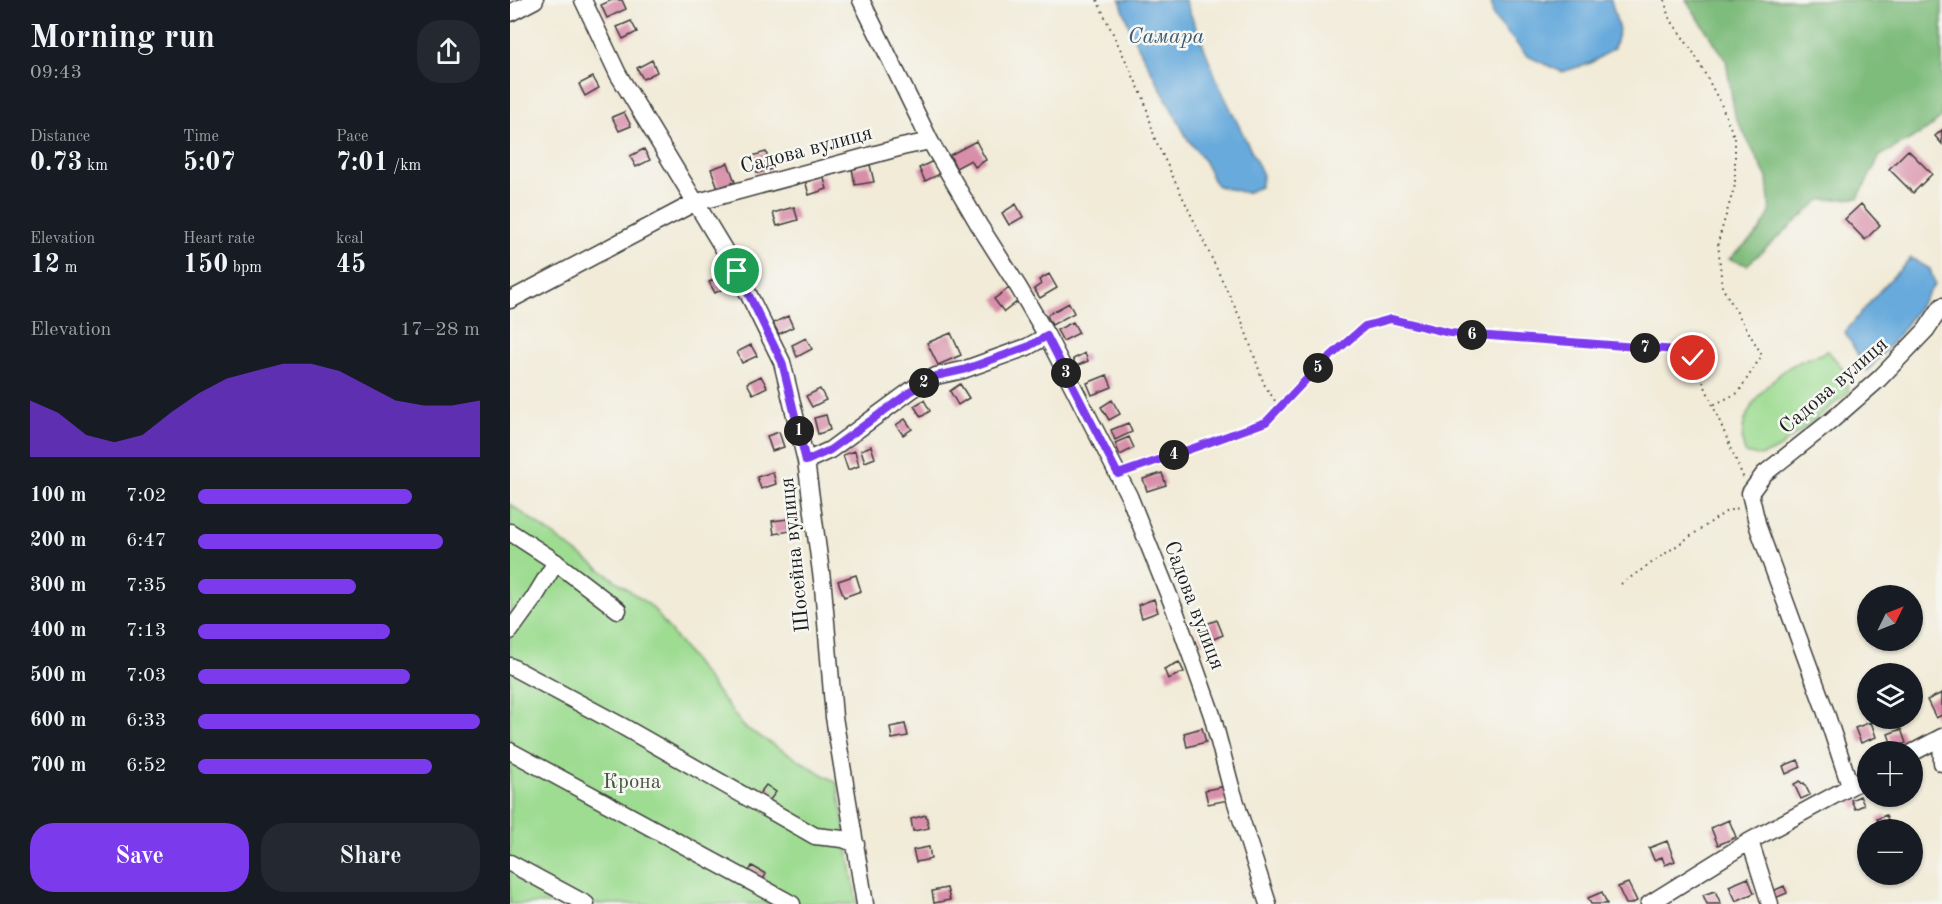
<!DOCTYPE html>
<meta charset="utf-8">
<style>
body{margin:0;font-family:"Old Standard TT",serif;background:#242831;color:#f1f3f6;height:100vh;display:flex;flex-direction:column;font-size:22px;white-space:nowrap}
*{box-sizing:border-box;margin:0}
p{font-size:20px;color:#9ea1a6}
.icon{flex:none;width:33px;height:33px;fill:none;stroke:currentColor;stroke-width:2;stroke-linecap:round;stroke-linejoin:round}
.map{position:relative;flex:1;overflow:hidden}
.sheet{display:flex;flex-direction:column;background:#171b24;width:510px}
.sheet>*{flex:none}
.needle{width:39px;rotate:47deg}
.buttons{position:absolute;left:1347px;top:585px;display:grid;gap:12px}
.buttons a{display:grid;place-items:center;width:66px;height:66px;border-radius:50%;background:#171b24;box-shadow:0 2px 4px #0004;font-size:30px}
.pin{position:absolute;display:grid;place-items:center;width:51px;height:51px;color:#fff;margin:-26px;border:3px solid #fff;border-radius:50%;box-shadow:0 2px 6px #0007}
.km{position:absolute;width:30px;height:30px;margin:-15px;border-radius:50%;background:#222;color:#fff;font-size:16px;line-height:30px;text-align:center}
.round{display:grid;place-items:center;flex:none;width:63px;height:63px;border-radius:24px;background:#242831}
.summary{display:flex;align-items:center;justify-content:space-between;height:102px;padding:0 30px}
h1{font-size:33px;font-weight:700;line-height:45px}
.metrics{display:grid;grid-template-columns:repeat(3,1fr);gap:9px;height:102px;padding:6px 30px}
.metrics div{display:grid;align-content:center}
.metrics b{font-size:26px;font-weight:700}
.metrics small{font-size:16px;font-weight:400}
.metrics p{font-size:16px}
.chart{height:168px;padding:12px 30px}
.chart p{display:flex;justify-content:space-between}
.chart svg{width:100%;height:108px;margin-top:6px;fill:#7c3aed;opacity:.7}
.primary-button{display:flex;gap:12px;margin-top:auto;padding:12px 30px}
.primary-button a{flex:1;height:69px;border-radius:24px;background:#7c3aed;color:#fff;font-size:24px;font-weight:700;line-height:69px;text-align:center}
.primary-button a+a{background:#242831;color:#f1f3f6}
ul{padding:0 30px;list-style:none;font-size:20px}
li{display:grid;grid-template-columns:96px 72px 1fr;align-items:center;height:45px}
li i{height:15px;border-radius:8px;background:#7c3aed}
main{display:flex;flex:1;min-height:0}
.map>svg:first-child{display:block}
</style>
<main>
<section class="sheet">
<div class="summary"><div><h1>Morning run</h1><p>09:43</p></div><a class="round"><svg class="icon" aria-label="share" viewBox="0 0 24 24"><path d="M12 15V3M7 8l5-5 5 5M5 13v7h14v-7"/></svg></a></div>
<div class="metrics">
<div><p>Distance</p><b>0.73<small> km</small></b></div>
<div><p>Time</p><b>5:07</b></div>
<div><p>Pace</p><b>7:01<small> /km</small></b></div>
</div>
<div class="metrics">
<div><p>Elevation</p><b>12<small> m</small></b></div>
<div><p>Heart rate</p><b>150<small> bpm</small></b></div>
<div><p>kcal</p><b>45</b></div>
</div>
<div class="chart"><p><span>Elevation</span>17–28 m</p>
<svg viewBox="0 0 160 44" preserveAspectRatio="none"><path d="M0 44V21L10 26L20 35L30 38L40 35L50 26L60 18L70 12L80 9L90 6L100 6L110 9L120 15L130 21L140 23L150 23L160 21V44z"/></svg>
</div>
<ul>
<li><b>100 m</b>7:02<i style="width:76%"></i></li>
<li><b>200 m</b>6:47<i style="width:87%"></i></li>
<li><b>300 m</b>7:35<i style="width:56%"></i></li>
<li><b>400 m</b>7:13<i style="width:68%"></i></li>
<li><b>500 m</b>7:03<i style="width:75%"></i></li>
<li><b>600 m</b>6:33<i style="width:100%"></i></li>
<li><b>700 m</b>6:52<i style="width:83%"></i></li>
</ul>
<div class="primary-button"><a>Save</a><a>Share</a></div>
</section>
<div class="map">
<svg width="1432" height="904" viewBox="0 0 1432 904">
<rect width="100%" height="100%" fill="#f6f6f2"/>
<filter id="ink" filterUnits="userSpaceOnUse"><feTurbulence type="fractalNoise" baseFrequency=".0167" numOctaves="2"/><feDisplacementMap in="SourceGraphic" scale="12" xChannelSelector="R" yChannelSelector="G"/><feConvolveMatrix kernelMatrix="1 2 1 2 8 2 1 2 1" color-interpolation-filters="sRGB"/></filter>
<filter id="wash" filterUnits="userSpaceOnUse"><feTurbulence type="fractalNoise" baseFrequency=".008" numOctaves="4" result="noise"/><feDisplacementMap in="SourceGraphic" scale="24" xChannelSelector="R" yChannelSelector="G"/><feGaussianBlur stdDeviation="1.35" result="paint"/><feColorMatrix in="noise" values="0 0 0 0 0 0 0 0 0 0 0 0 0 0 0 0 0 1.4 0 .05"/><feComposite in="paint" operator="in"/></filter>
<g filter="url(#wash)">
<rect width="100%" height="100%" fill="#f1ebd8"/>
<!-- green -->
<path fill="#9ddc91" stroke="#5c7c56" stroke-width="1.5" d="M1318 351 1335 371 1339 392 1269 448 1251 456 1235 453C1224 420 1250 389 1275 370 1286 361 1304 357 1318 351Z
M0 504 142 607 234 727 327 783 347 904H0Z"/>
<!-- forest -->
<path fill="#7ebc7b" stroke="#4d6c4c" stroke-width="1.5" d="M1176 0H1432V117L1417 130 1370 156 1348 198 1310 200 1237 265 1219 259 1249 232 1260 213 1257 178 1225 116 1216 60Z"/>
<!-- water -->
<path fill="#68aadc" stroke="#42637c" stroke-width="1.5" d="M610 0H675L709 85 753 175 750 187 736 193 708 186 703 180 695 162 677 138 622 35Z
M981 0H1101L1109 30 1104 48 1081 63 1052 72 1017 56 983 16Z
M1401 258 1420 269 1425 284 1387 337 1357 371 1335 332 1372 288Z"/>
<g id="blocks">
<!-- building -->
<path fill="#d88da9" d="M102 0H112L116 9 97 18 91 5Z
M121 21 127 32 113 39 107 27Z
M142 60 147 72 133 79 127 68Z
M83 77 89 88 75 96 69 84Z
M114 112 121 126 109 131 102 117Z
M1432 130V144L1425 136Z
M466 141 476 160 465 167 461 160 446 168 440 155Z
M134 149 140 160 126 167 120 156Z
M1398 150 1422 174 1403 193 1379 169Z
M256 152 261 169 247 173 242 156Z
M423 161 430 174 415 181 409 168Z
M218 163 225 182 208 188 201 169Z
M360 165 364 182 345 185 342 168Z
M313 175 317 189 299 195 295 180Z
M506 204 513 217 499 225 492 213Z
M1351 204 1370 225 1355 240 1335 219Z
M284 207 288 220 267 226 263 213Z
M213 274 219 286 205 293 199 282Z
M539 274 547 288 530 298 524 289 531 284 529 280Z
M499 288 508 301 494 312 484 299Z
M559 303 564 313 542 325 537 315Z
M278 316 283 327 269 334 263 323Z
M563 322 569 333 553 341 547 330Z
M441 333 451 355 428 365 417 343Z
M296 338 302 349 287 357 282 345Z
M241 345 247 356 232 363 227 352Z
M575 353 578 361 566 366 563 359Z
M597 375 602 387 582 395 577 383Z
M251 376 257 387 243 394 237 383Z
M450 384 459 398 448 405 440 391Z
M310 389 316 400 302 407 296 396Z
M414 400 420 411 411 417 404 406Z
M602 400 610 414 599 420 591 407Z
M316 415 320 430 308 434 304 418Z
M395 419 402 429 393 435 386 425Z
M618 423 622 432 605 440 601 430Z
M269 432 274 447 262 451 257 436Z
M619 437 624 448 610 455 605 443Z
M361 446 365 458 355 462 351 450Z
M345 451 349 466 338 470 333 455Z
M263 472 266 484 251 489 247 477Z
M652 473 656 485 637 491 633 479Z
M278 519 280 531 264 534 262 521Z
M346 575 351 591 334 597 328 581Z
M644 599 648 612 632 618 628 605Z
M707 620 713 635 694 643 688 627Z
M669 662 674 672 658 679 654 669Z
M1432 693V715L1426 718 1417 700Z
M1361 722 1366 737 1351 743 1345 728Z
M395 724 398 736 382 739 380 727Z
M692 728 696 742 677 747 674 733Z
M1391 729 1396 743 1383 748 1378 734Z
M1288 760 1291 767 1276 774 1273 766Z
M1290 781 1292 784 1294 783 1300 795 1291 799 1284 784Z
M256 785 266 792 256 805 246 798Z
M717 786 719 800 698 804 695 790Z
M1350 796 1354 805 1345 809 1341 800Z
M1365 796H1380L1382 801 1373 804 1371 798 1366 800Z
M416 815 419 828 403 831 401 819Z
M1376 815 1380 825 1371 829 1367 819Z
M1219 820 1226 837 1208 845 1201 828Z
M1157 841 1165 861 1155 865 1152 857 1144 860 1139 848Z
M419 847 421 859 406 862 403 850Z
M242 866 256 874 250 885 236 877Z
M1238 878 1244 893 1226 901 1219 886Z
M1118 883 1127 901 1121 904H1116L1108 887Z
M1274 886 1277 893 1265 898 1263 891Z
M437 888 440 900 424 903 422 891Z
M1205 891 1211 904H1197L1193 895Z
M1092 892 1097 904H1081L1078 898Z"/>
</g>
</g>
<g filter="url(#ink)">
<use href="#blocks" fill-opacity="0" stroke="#3c3b38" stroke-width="1.5"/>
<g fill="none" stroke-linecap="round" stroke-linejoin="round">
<!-- minor casing -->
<g stroke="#3c3b38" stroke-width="19">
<path id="minor" d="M73 0 108 74 227 271 272 362 296 461 313 587 324 717 355 904
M351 0 420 141 469 225 509 288 537 336 619 496 664 608 702 715 721 787 758 904
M0 13 25 0
M0 300 184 203 392 147 420 141
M296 461 320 450 407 386 426 376 453 370 517 347 537 336
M0 532 40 558 108 610
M0 631 24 598 46 562
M0 666 112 726 305 836 333 839 346 844
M1431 738 1432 763
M0 751 282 904
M1402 753 1432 737
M1340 786 1315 710 1248 527 1240 493 1254 474 1321 421 1369 379 1416 330 1432 306
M1240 841 1260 904
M0 863 76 904
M1139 904 1240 841 1358 777"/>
</g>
<!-- path -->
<path stroke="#3c3b38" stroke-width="2" stroke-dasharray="1.5 4.5" stroke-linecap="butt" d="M587 0 634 99 645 139 733 324 754 384 769 407
M1155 0 1158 16 1185 55 1211 104 1225 139V185L1208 242 1212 287 1252 355 1228 393 1203 405
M619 470 756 422 807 368 855 326 881 319 940 333 1167 350 1183 358 1234 479
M1111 584 1217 511 1229 508"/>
<!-- minor -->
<use href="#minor" stroke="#fff" stroke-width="16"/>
</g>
</g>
<g fill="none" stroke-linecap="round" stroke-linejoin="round" filter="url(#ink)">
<!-- route casing -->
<g stroke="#fff" stroke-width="12">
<path id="route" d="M227 271 272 362 296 461 320 450 407 387 426 376 453 370 517 347 537 336 608 474 695 444 756 422 807 368 855 326 881 319 940 333 1167 350 1183 358"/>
</g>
<!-- route -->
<use href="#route" stroke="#7c3aed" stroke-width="8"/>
</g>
<g text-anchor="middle" stroke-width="5" stroke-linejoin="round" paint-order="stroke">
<!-- street labels -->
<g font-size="21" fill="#1c1c1c" stroke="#f6f6f2">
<text transform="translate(296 149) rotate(-15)" y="7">Садова вулиця</text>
<text transform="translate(1323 385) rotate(-41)" y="7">Садова вулиця</text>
<text transform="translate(284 555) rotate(-96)" y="7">Шосейна вулиця</text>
<text transform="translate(685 605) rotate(69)" y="7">Садова вулиця</text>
</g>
<!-- park labels -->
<g font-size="21" fill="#43563f" stroke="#f6f6f2">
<text x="122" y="788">Крона</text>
</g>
<!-- water labels -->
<g font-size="22" font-style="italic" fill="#3e5c72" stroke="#f6f6f2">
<text x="656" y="43">Самара</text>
</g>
</g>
</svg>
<div class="buttons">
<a><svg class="needle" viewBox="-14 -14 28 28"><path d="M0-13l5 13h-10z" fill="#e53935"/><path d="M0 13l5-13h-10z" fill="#9ea1a6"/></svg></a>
<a><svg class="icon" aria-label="layers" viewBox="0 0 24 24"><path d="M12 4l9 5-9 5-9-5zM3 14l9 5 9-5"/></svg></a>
<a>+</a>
<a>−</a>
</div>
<div class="pin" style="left:227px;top:271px;background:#1e9e55"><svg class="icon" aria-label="arrive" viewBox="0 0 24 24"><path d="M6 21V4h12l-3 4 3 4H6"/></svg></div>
<div class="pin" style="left:1183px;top:358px;background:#d93025"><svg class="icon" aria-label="check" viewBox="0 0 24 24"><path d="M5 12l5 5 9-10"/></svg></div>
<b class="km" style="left:289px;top:431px">1</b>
<b class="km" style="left:414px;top:383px">2</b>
<b class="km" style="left:556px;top:373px">3</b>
<b class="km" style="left:664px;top:455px">4</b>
<b class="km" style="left:808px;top:368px">5</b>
<b class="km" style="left:962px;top:335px">6</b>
<b class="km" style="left:1135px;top:348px">7</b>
</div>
</main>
